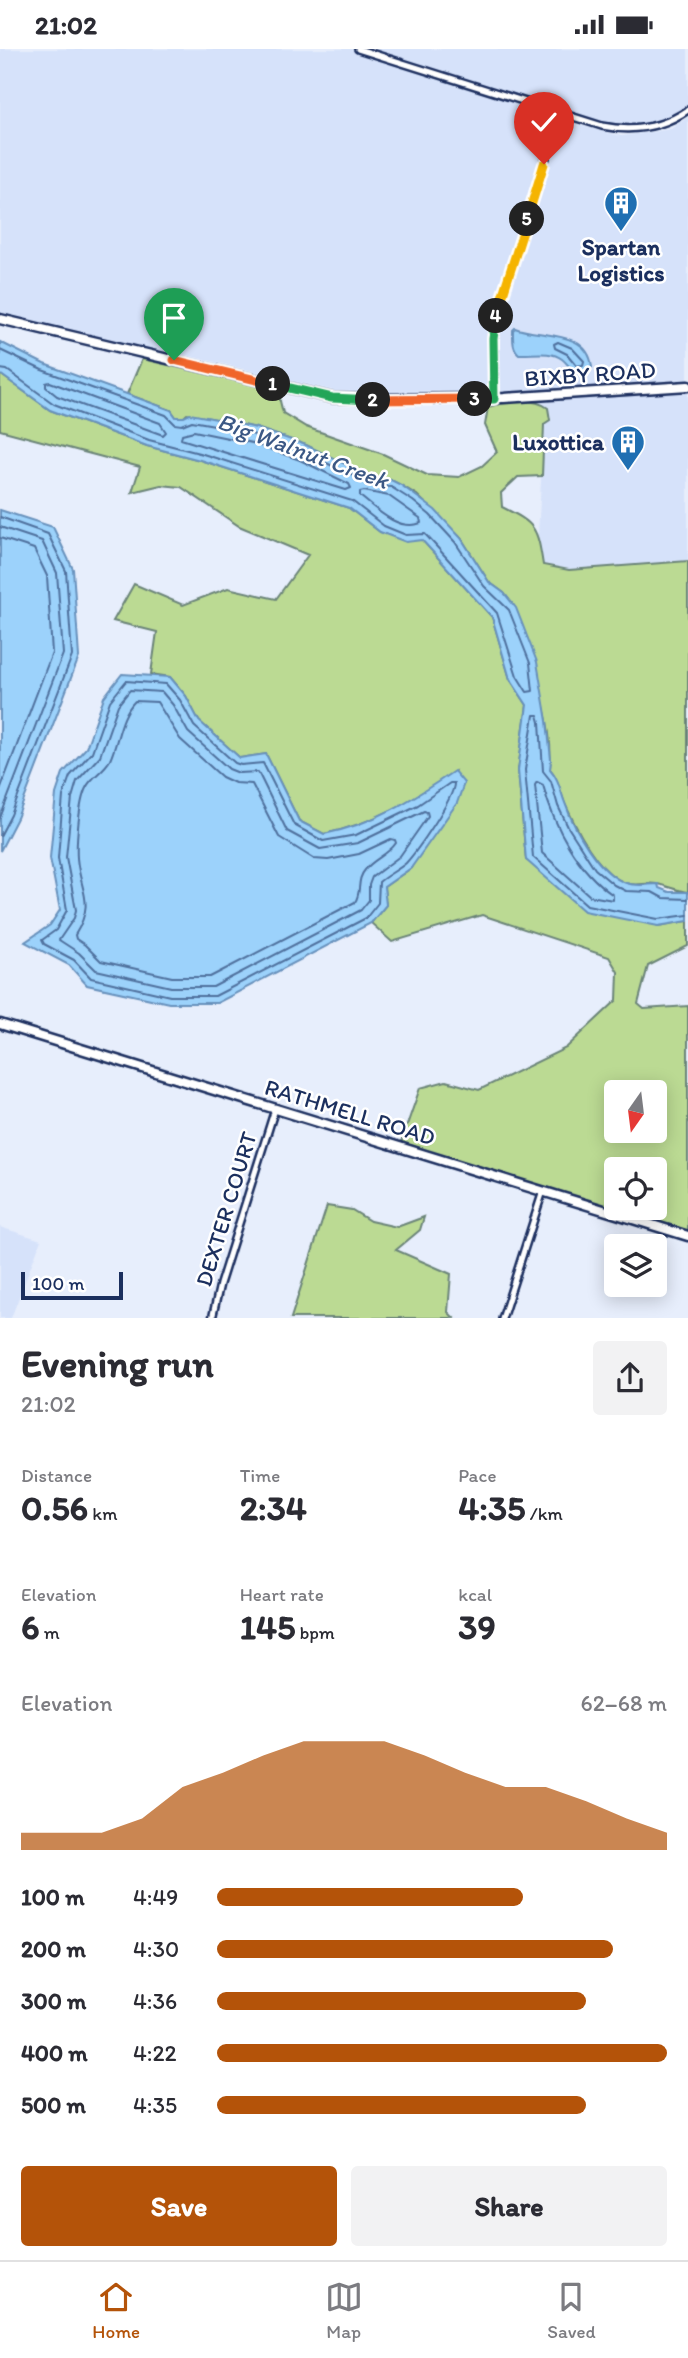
<!DOCTYPE html>
<meta charset="utf-8">
<style>
body{margin:0;font-family:Itim,sans-serif;background:#f2f2f3;color:#2b2b33;height:100vh;display:flex;flex-direction:column;font-size:26px;white-space:nowrap}
*{box-sizing:border-box;margin:0}
p{font-size:23px;color:#7c7c81}
.icon{flex:none;width:38px;height:38px;fill:none;stroke:currentColor;stroke-width:2;stroke-linecap:round;stroke-linejoin:round}
.map{position:relative;height:1269px;overflow:hidden}
.drawer{display:flex;flex-direction:column;background:#fff;flex:1}
.drawer>*{flex:none}
.needle{width:46px;rotate:194deg}
.tools{position:absolute;left:604px;top:1031px;display:grid;gap:14px}
.tools a{display:grid;place-items:center;width:63px;height:63px;border-radius:7px;background:#fff;box-shadow:0 4px 18px #0003;font-size:35px}
.scale{position:absolute;left:21px;bottom:18px;width:102px;box-sizing:border-box;padding-left:7px;border:4px solid #1b2f5e;border-top:0;font-size:19px;line-height:24px;white-space:nowrap;color:#1b2f5e;-webkit-text-stroke:5px #fff;paint-order:stroke}
.pin{position:absolute;display:grid;place-items:center;width:60px;height:60px;color:#fff;margin:-72px -30px;border-radius:50% 50% 50% 0;rotate:-45deg;box-shadow:0 0 7px #0007}
.pin .icon{rotate:45deg}
.km{position:absolute;width:35px;height:35px;margin:-18px;border-radius:50%;background:#222;color:#fff;font-size:19px;line-height:35px;text-align:center}
.round{display:grid;place-items:center;flex:none;width:74px;height:74px;border-radius:7px;background:#f2f2f3}
.summary{display:flex;align-items:center;justify-content:space-between;height:119px;padding:0 21px}
h1{font-size:38px;font-weight:700;line-height:52px}
.figures{display:grid;grid-template-columns:repeat(3,1fr);gap:10px;height:119px;padding:7px 21px}
.figures div{display:grid;align-content:center}
.figures b{font-size:35px;font-weight:700}
.figures small{font-size:19px;font-weight:400}
.figures p{font-size:19px}
.chart{height:196px;padding:14px 21px}
.chart p{display:flex;justify-content:space-between}
.chart svg{width:100%;height:126px;margin-top:7px;fill:#b45309;opacity:.7}
.action{display:flex;gap:14px;margin-top:auto;padding:14px 21px}
.action a{flex:1;height:80px;border-radius:7px;background:#b45309;color:#fff;font-size:28px;font-weight:700;line-height:80px;text-align:center}
.action a+a{background:#f2f2f3;color:#2b2b33}
ul{padding:0 21px;list-style:none;font-size:23px}
li{display:grid;grid-template-columns:112px 84px 1fr;align-items:center;height:52px}
li i{height:18px;border-radius:9px;background:#b45309}
.status{display:flex;justify-content:space-between;align-items:center;height:49px;padding:0 35px;background:#fff;direction:ltr}
.status svg{height:19px;fill:currentColor}
.dock{display:flex;justify-content:space-around;align-items:center;height:98px;border-top:2px solid #e1e1e2;background:#fff;font-size:19px;color:#7c7c81}
.dock a{display:grid;justify-items:center;gap:4px}
.dock .on{color:#b45309}
.map>svg:first-child{display:block}
</style>
<div class="status"><b>21:02</b><svg viewBox="0 0 49 12"><path d="M0 12V9h3v3zM5 12V6h3v6zM10 12V3h3v9zM15 12V0h3v12zM26 1h20v11H26zM47 4h2v5h-2z"/></svg></div>
<div class="map">
<svg width="688" height="1270" viewBox="0 0 688 1270">
<rect width="100%" height="100%" fill="#e7eefc"/>
<filter id="ink" filterUnits="userSpaceOnUse"><feTurbulence type="fractalNoise" baseFrequency=".0143" numOctaves="2"/><feDisplacementMap in="SourceGraphic" scale="14" xChannelSelector="R" yChannelSelector="G"/><feConvolveMatrix kernelMatrix="1 2 1 2 8 2 1 2 1" color-interpolation-filters="sRGB"/></filter>
<g filter="url(#ink)">
<!-- built -->
<path fill="#d6e2fa" d="M0 0H688V61L656 76 616 80 561 64 494 277V350H351L0 270Z
M688 68V512L569 521 543 516 538 487 544 375 529 352 501 355 499 284 563 72 621 87 671 80Z
M0 1178 41 1191 11 1269H0Z"/>
<!-- green -->
<path fill="#bbda93" stroke="#6b8478" stroke-width="2" fill-rule="evenodd" d="M142 310 281 342 280 352 283 364 306 378 383 405 427 426 459 428 482 417 497 403 485 376 488 358C506 353 532 347 548 359L550 371 544 375 542 427 518 428 501 444 502 458C536 475 537 478 543 516L569 521 688 512V843C677 842 668 837 657 835 646 833 636 838 625 834 599 824 578 783 567 759 560 745 560 731 550 720 555 671 528 605 514 557L504 544 489 533 461 489 417 446 401 436 391 431 376 430 306 396 256 379 222 371 187 365 184 368H176L171 361 127 345Z
M0 325 50 361 147 397 200 411 349 459 380 483 422 491 492 568 510 630 527 656 518 721 526 811 658 877 688 872V897L648 917 638 955 644 960 688 957V1184L400 1096 420 1039 446 1032 479 1041 566 999 617 951 618 923 609 908 482 866 392 893 371 874 386 856 384 838 411 819 454 723C412 751 374 775 324 785L299 772 266 705 240 709 199 672 186 647 170 628 151 625 157 583 113 572 134 535 183 556 228 539 276 550 308 506 239 477 181 438 161 436 132 443 140 418 0 381ZM616 1043H654V1082H616ZM616 1120H654V1158H616Z
M327 1157 352 1161 370 1172 397 1178 424 1168 420 1181 396 1201 451 1225 448 1263 454 1269H291Z"/>
<!-- water -->
<path fill="#9cd2fb" stroke="#6891bc" stroke-width="2" d="M515 279C540 289 588 280 592 318L584 324H575C570 319 567 314 562 310 550 301 532 306 519 305 512 299 513 290 513 281Z
M0 293 44 315 171 361 176 368H184L190 365 222 371 256 379 306 396 376 430 391 431 401 436 435 461 461 489 489 533 504 544 516 559 537 613 547 672 551 711 550 720C559 730 560 741 565 754 574 780 599 825 626 834 637 838 648 835 658 835L659 839 669 843H688V872L658 877 584 862 526 811 518 721 527 656 510 630 492 568 422 491 406 493 380 483 349 459 200 411 147 397 50 361 0 325Z
M0 461 53 478 73 520 79 608 17 769 0 802Z
M122 625 170 628 186 647 199 672 240 709 266 705 299 772 324 785C372 776 413 750 454 722L464 734 457 754 411 819 384 838 386 856 371 874 217 954H169L87 936 69 916 25 893 50 876 60 861 50 809 56 745 63 724 86 699 104 648Z"/>
<g fill="none" stroke-linecap="round" stroke-linejoin="round">
<!-- shore -->
<path stroke="#4f709d" stroke-width="2" d="M558 293 572 299 584 312 583 316 577 317 567 305 555 299 554 295Z
M0 301 42 321 166 366 175 375 182 376 192 372 220 377 255 386 303 403 373 436 391 438 413 452 430 466 455 493 484 537 509 561 530 614 533 642 527 643 517 627 497 564 425 485 406 486 384 477 352 452 203 405 149 391 54 355 7 321 0 320
M50 333 160 374 166 383 163 386 152 382 57 347 46 338V334Z
M194 382 252 394 300 411 349 435 351 439 346 441 181 390 182 385Z
M364 442 389 447 420 469 421 474C399 483 377 461 360 447V443Z
M0 468 48 485 66 522 72 607 11 766 0 787
M0 478 42 492 57 524 63 605 0 769
M0 489 34 500 47 527 52 604 0 741
M126 632 166 635 180 651 194 677 235 714 241 716 263 714 294 776 323 792 356 786 418 756 450 734H454C455 748 417 802 406 814 398 821 387 826 379 833L378 854 366 869 215 947H170L91 929 74 911 44 895 42 891 56 881 67 861 58 809 63 747 70 727 92 703 110 652Z
M130 641 162 643 173 656 188 683 229 720 239 724 258 723 287 782 320 800 358 794 424 762 427 763 428 767 400 807 372 828 369 836V851L361 861 213 938H171L96 921 79 904 59 891 74 869 76 861 66 808 72 749 77 732 100 707 118 656Z
M135 652 157 653 180 690 222 728 235 734 252 735 279 788 314 810 328 811 359 805 391 790 395 791 396 794C388 806 373 810 365 821 356 831 362 843 355 853L210 928H172L101 912 85 896 76 890 75 886C96 852 80 843 77 809 76 793 79 753 86 739 91 728 104 722 110 711 119 691 120 667 135 652Z
M537 733 543 736C554 778 577 821 613 846V851L590 847 542 804 535 736Z
M688 850 663 849 652 843 626 842 614 836 595 820 568 778 558 757 551 732 543 722 540 673 538 666H534L525 721 533 808 587 856 658 870 688 866"/>
<!-- street casing -->
<g stroke="#1b2f5e" stroke-width="10">
<path id="street" d="M358 0 602 77C632 83 662 79 688 61
M494 350 493 290 497 266 560 64
M212 1270 220 1235 275 1060
M502 1270 543 1142"/>
</g>
<!-- secondary casing -->
<g stroke="#1b2f5e" stroke-width="13">
<path id="secondary" d="M0 270 332 349 368 350 504 349 688 337
M0 975 688 1187"/>
</g>
<!-- street -->
<use href="#street" stroke="#fff" stroke-width="5"/>
<!-- secondary -->
<use href="#secondary" stroke="#fff" stroke-width="8"/>
</g>
</g>
<g fill="none" stroke-linecap="round" stroke-linejoin="round" filter="url(#ink)">
<!-- split-1 casing -->
<g stroke="#fff" stroke-width="14">
<path id="split-1" d="M174 311 273 335"/>
</g>
<!-- split-2 casing -->
<g stroke="#fff" stroke-width="14">
<path id="split-2" d="M273 335 332 349 373 351"/>
</g>
<!-- split-3 casing -->
<g stroke="#fff" stroke-width="14">
<path id="split-3" d="M373 351 475 350"/>
</g>
<!-- split-4 casing -->
<g stroke="#fff" stroke-width="14">
<path id="split-4" d="M475 350H494L493 290 496 267"/>
</g>
<!-- split-5 casing -->
<g stroke="#fff" stroke-width="14">
<path id="split-5" d="M496 267 527 170"/>
</g>
<!-- split-6 casing -->
<g stroke="#fff" stroke-width="14">
<path id="split-6" d="M527 170 544 115"/>
</g>
<!-- split-1 -->
<use href="#split-1" stroke="#f0652b" stroke-width="9"/>
<!-- split-2 -->
<use href="#split-2" stroke="#22a559" stroke-width="9"/>
<!-- split-3 -->
<use href="#split-3" stroke="#f0652b" stroke-width="9"/>
<!-- split-4 -->
<use href="#split-4" stroke="#22a559" stroke-width="9"/>
<!-- split-5 -->
<use href="#split-5" stroke="#f5b400" stroke-width="9"/>
<!-- split-6 -->
<use href="#split-6" stroke="#f5b400" stroke-width="9"/>
</g>
<!-- icons -->
<defs>
<g id="building-pin" transform="scale(1.75)"><path d="M0 17L-7.5 6A9.5 9.5 0 1 1 7.5 6Z" fill="#1f6fb2" stroke="#fff"/><path d="M-4-6H4V6H1V3H-1V6H-4ZM-2.5-4.3h1.7v1.8h-1.7ZM.8-4.3h1.7v1.8H.8ZM-2.5-1h1.7V.8h-1.7ZM.8-1h1.7V.8H.8Z" fill="#fff"/></g>
</defs>
<g fill-rule="evenodd">
<use href="#building-pin" x="621" y="154"/>
<use href="#building-pin" x="628" y="393"/>
</g>
<g text-anchor="middle" stroke-width="5" stroke-linejoin="round" paint-order="stroke">
<!-- poi labels -->
<g font-size="23" font-weight="bold" fill="#1b2f5e" stroke="#fff">
<text x="621" y="206">Spartan<tspan x="621" dy="26">Logistics</tspan></text>
<text x="604" y="401" text-anchor="end">Luxottica</text>
</g>
<!-- street labels -->
<g font-size="23" fill="#1b2f5e" stroke="#fff">
<text transform="translate(590 325) rotate(-4)" y="8">BIXBY ROAD</text>
<text transform="translate(350 1063) rotate(17)" y="8">RATHMELL ROAD</text>
<text transform="translate(226 1160) rotate(-73)" y="8">DEXTER COURT</text>
</g>
<!-- water labels -->
<g font-size="24" font-style="italic" fill="#3b5885" stroke="#fff">
<text transform="translate(303 402) rotate(20)" y="8">Big Walnut Creek</text>
</g>
</g>
</svg>
<div class="tools">
<a><svg class="needle" viewBox="-14 -14 28 28"><path d="M0-13l5 13h-10z" fill="#e53935"/><path d="M0 13l5-13h-10z" fill="#7c7c81"/></svg></a>
<a><svg class="icon" aria-label="locate" viewBox="0 0 24 24"><circle cx="12" cy="12" r="6"/><path d="M12 2v4M12 18v4M2 12h4M18 12h4"/></svg></a>
<a><svg class="icon" aria-label="layers" viewBox="0 0 24 24"><path d="M12 4l9 5-9 5-9-5zM3 14l9 5 9-5"/></svg></a>
</div>
<div class="scale">100 m</div>
<div class="pin" style="left:174px;top:311px;background:#1e9e55"><svg class="icon" aria-label="arrive" viewBox="0 0 24 24"><path d="M6 21V4h12l-3 4 3 4H6"/></svg></div>
<div class="pin" style="left:544px;top:115px;background:#d93025"><svg class="icon" aria-label="check" viewBox="0 0 24 24"><path d="M5 12l5 5 9-10"/></svg></div>
<b class="km" style="left:273px;top:335px">1</b>
<b class="km" style="left:373px;top:351px">2</b>
<b class="km" style="left:475px;top:350px">3</b>
<b class="km" style="left:496px;top:267px">4</b>
<b class="km" style="left:527px;top:170px">5</b>
</div>
<section class="drawer">
<div class="summary"><div><h1>Evening run</h1><p>21:02</p></div><a class="round"><svg class="icon" aria-label="share" viewBox="0 0 24 24"><path d="M12 15V3M7 8l5-5 5 5M5 13v7h14v-7"/></svg></a></div>
<div class="figures">
<div><p>Distance</p><b>0.56<small> km</small></b></div>
<div><p>Time</p><b>2:34</b></div>
<div><p>Pace</p><b>4:35<small> /km</small></b></div>
</div>
<div class="figures">
<div><p>Elevation</p><b>6<small> m</small></b></div>
<div><p>Heart rate</p><b>145<small> bpm</small></b></div>
<div><p>kcal</p><b>39</b></div>
</div>
<div class="chart"><p><span>Elevation</span>62–68 m</p>
<svg viewBox="0 0 160 44" preserveAspectRatio="none"><path d="M0 44V38L10 38L20 38L30 33L40 22L50 17L60 11L70 6L80 6L90 6L100 11L110 17L120 22L130 22L140 27L150 33L160 38V44z"/></svg>
</div>
<ul>
<li><b>100 m</b>4:49<i style="width:68%"></i></li>
<li><b>200 m</b>4:30<i style="width:88%"></i></li>
<li><b>300 m</b>4:36<i style="width:82%"></i></li>
<li><b>400 m</b>4:22<i style="width:100%"></i></li>
<li><b>500 m</b>4:35<i style="width:82%"></i></li>
</ul>
<div class="action"><a>Save</a><a>Share</a></div>
</section>
<nav class="dock">
<a class="on"><svg class="icon" aria-label="home" viewBox="0 0 24 24"><path d="M3 11l9-7 9 7M6 9v11h12V9"/></svg>Home</a>
<a><svg class="icon" aria-label="map" viewBox="0 0 24 24"><path d="M3 6l6-2 6 2 6-2v14l-6 2-6-2-6 2zM9 4v14M15 6v14"/></svg>Map</a>
<a><svg class="icon" aria-label="saved" viewBox="0 0 24 24"><path d="M7 4h10v16l-5-4-5 4z"/></svg>Saved</a>
</nav>
